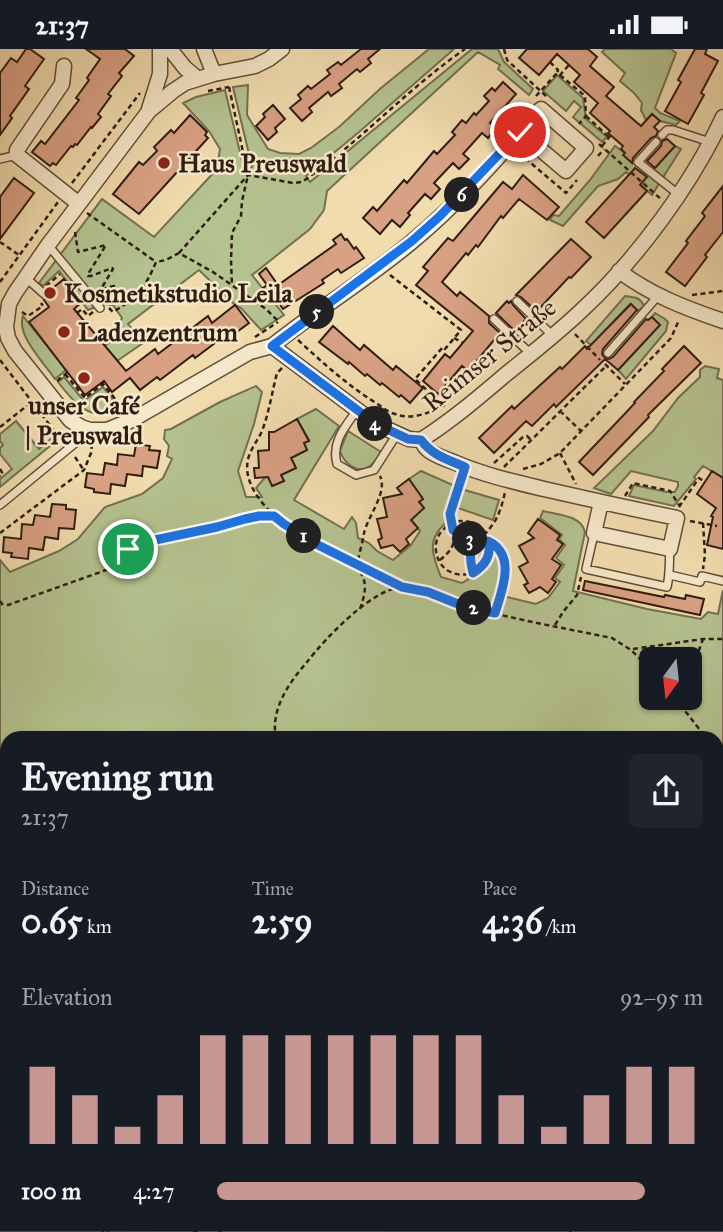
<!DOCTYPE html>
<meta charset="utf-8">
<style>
body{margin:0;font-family:"IM FELL Great Primer",serif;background:#20242c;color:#f1f3f6;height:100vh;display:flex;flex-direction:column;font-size:26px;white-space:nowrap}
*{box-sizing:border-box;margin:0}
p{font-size:23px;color:#9ea1a6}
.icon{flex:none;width:38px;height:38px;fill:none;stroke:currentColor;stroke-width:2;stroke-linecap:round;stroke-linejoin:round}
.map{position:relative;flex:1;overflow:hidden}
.side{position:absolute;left:0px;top:682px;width:724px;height:500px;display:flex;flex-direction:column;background:#171b24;border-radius:21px 21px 0 0;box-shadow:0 2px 5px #0004}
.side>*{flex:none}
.needle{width:46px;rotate:195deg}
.tools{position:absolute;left:639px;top:598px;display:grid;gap:14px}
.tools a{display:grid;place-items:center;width:63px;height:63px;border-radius:10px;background:#171b24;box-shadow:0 2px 5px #0004;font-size:35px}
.pin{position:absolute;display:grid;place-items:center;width:60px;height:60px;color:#fff;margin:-30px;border:4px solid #fff;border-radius:50%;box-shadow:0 2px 7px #0007}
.km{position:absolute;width:35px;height:35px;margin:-18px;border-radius:50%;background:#222;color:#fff;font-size:19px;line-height:35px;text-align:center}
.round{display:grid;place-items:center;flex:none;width:74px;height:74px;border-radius:10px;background:#20242c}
.summary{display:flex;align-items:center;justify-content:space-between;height:119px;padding:0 21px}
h1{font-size:38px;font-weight:700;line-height:52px}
.metrics{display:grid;grid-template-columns:repeat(3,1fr);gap:10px;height:119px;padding:7px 21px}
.metrics div{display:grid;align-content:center}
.metrics b{font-size:35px;font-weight:700}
.metrics small{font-size:19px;font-weight:400}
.metrics p{font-size:19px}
.chart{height:196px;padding:14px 21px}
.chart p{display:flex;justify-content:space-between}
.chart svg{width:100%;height:126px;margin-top:7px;stroke:#c59692;stroke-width:6}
ul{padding:0 21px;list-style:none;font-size:23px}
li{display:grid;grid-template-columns:112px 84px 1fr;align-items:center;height:52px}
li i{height:18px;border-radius:9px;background:#c59692}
.status{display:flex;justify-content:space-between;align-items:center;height:49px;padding:0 35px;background:#171b24;direction:ltr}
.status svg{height:19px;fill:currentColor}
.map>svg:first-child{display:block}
</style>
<div class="status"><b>21:37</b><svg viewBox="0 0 49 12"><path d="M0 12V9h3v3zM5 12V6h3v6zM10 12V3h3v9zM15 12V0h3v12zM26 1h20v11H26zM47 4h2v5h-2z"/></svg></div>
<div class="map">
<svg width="723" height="1183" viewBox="0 0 723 1183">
<rect width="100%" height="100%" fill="#f1dcae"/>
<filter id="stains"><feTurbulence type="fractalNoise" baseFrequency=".00286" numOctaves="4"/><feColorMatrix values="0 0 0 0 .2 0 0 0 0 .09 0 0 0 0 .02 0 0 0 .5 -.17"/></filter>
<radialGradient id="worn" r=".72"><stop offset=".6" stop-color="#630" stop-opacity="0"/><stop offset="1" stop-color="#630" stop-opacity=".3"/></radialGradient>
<!-- green -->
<path fill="#b4c28f" stroke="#727050" stroke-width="2" fill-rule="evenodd" d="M429 0H454L359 83 306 127 310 133 472 0H498L504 13 533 40 529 46 498 20 500 16 478 3 327 142 324 161 310 180 252 226 284 266 261 281 241 259 235 256 199 221 128 275 143 294 117 312 104 297 112 292 122 269 113 256 103 255 88 261 59 222 43 237 39 234 102 150 154 188 217 120 220 100 209 82 183 54 196 48 225 41 245 124 252 118 233 38 248 36 247 66 268 100 280 104 299 105 311 99 339 78 381 39Z
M605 0H671L676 4 655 59 660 64 680 72 676 76 660 72 652 65 646 71 641 61 642 54 634 44 620 32 625 24 602 3Z
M557 26 583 49 586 70 607 88 602 93 573 68 581 58 574 52 566 62 543 42Z
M615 97 625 104 648 126 675 97 681 100 652 146 626 123 618 130 598 137 563 177 550 171 553 166 559 167 590 131Z
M625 247C634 248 640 248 644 257L638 262 630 255 591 296 586 292Z
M655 264 665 270 668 273 666 282 626 330 618 321 660 276 652 268Z
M23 267 66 321 55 330C44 314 16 286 23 267Z
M705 317 719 320 717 329 723 331V429L703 417 694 428 696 430 674 457 629 447 634 436 667 443H675L678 437V433L631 422 611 445 594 439 653 382 678 349 700 328V321Z
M64 328 84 352 103 338 119 359C91 375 74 354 58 333Z
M256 337 262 343 254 375 238 422 246 448H262L256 439 267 426 273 437 284 432 281 426 296 419 291 409 307 401 304 394 309 391 297 370 316 360 339 377 294 451 344 480 352 468 356 474 358 489 369 494 377 502 393 511 411 496 420 482 411 471 424 459 419 453 423 450 409 430 421 422 455 437 447 465V473C426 490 432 506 441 528L462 534C479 524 490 516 492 496 503 513 501 526 495 545L536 555 548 549 560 533 555 529 564 516 556 509 565 496 559 490 562 486 540 469 543 462C558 466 581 466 585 483L573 542 647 560 701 570 708 563 718 565 723 541V1183H0V511L10 523 59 502 78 490 105 458 142 445 163 429 172 410 167 407 169 397 164 390 165 381 171 380 220 353ZM651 611H690V649H651ZM7 690H718V1176H7Z
M16 372 39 400 53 388 56 392 0 438V430L12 420 0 405V399L3 396 0 392V385Z
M348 382 381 403C378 408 375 413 370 417 357 426 344 414 340 402Z
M461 440 499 451 493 471 455 458Z"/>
<!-- building -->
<path fill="#d9a183" stroke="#301d12" stroke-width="2" d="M26 0H30L44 10 25 37 29 40 10 67 12 69 0 86V24L11 9 17 13Z
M86 0H125L134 7 119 24 122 27 108 45 111 47 98 65 101 68 92 79 91 78 77 96 75 95 73 98 71 97 56 116 53 114 50 117 32 103 41 92 45 95 79 51 76 49 89 31 87 29 100 10Z
M361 0H380L368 10 371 14 360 23 357 20 339 35 342 39 331 47 328 43 309 59 312 63 302 72 290 59 301 50 298 46 308 37 311 40 330 25 327 21 338 13 341 16Z
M527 0H588L597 8 590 17 614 38 606 47 641 77 652 65 660 72 654 78 658 82 656 87 651 89 633 109 632 114 623 106 625 104 621 100 623 97 608 84 610 82 590 64 598 54 574 33 580 26 557 5 539 26 519 9Z
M695 0H707L705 5 718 12 701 44 704 46 688 75 665 62 681 33 678 31Z
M503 33 516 45 490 74 496 79 488 89 482 84 463 105 469 110 459 120 453 114 434 134 440 140 431 150 425 145 408 164 410 166 400 178 392 171 380 185 363 169 373 158 377 162 404 131 407 134 434 102 437 105 455 86 452 83 462 71 466 74 474 64 476 66 489 52 484 47 492 39 495 42Z
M273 56 285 70 275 79 277 83 268 91 256 77 265 68 263 65Z
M190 66 207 83 205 86 208 89 139 165 113 145 139 113 143 116 157 102 154 98 171 81 174 84Z
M667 90 675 97 655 119 647 112 661 97 662 92Z
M635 119 647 128 640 136 647 142 604 189 586 173Z
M523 126 559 158 547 171 519 150 503 169 501 167 478 198 476 196 468 206 466 204 442 233 457 247 460 243 489 267V274L500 284 468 322 462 317 438 345 423 332 445 305 450 309 473 282 416 236 428 222 423 218 448 189 453 192 503 133 512 140Z
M14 129 34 144 0 190V148Z
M723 137V183L705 206 707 208 685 237 666 223 688 194 686 192 705 167 702 164Z
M341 185 345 191 347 190 354 200 356 198 364 209 341 224 338 220 322 231 324 234 283 260 274 247 271 250 263 239 267 236 259 225 266 219 278 236 336 195 333 191Z
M571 190 591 208 571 229 569 228 539 260 537 258 535 261 521 248 516 246Z
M64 230 82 253 74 260 126 322 155 300 158 305 208 267 212 274 235 256 249 274 226 291 223 288 195 309 193 306 160 331 157 328 140 341 130 329 112 343 104 332 85 346 29 273 49 258 44 251 49 249V242Z
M507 252 509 254 511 252 513 256 526 270 515 282 496 264Z
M631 255 637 261 603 300 602 305 605 309 609 310 613 308 646 270 648 271 652 268 660 276 618 321 605 310 556 358 554 355 532 377 526 372 494 404 479 389 512 357 514 360 560 318 562 320 585 297 587 300Z
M333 277 360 301 364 296 393 321 396 317 423 339 410 354 401 346 399 348 382 334 380 336 367 325 365 327 349 313 348 315 319 293Z
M684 297 701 314 648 366 649 368 593 426 579 413 635 354 634 353 664 322 662 320Z
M297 370 309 392 304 394 307 401 291 409 296 419 281 426 284 432 272 437 268 428 255 429 254 419H259L258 402 269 401V383H274Z
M136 395 150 397 149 401 160 402 157 419 143 417 142 427 127 425 125 437 111 435 110 445 94 443V440L85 438 87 424 103 426 105 414 117 416 118 405 134 407Z
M712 422 723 429V500L707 496 713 468 711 467 716 459 697 445Z
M409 430 423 450 419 453 424 459 411 471 418 479 406 490 409 495 400 503 393 496 381 499 378 491 382 489 377 470 387 468 383 449 402 445 397 439Z
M52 455 66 456V460L76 461 74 480 59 479 58 490 45 488 43 501 29 499 28 510 11 508 12 504 3 503 4 488 21 490 22 475 33 476 35 466 50 468Z
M538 470 560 486 557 491 563 495 552 510 561 516 552 530 556 533 548 544 540 538 529 544 524 536 528 534 519 518 528 513 519 497 534 489 528 484Z
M585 532 664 548 665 546 685 550 686 546 704 550 700 566 583 541Z"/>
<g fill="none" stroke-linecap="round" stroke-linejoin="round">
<!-- lane casing -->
<g stroke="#604d39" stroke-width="10">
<path id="lane" d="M662 86 667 81H673L710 93
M656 93 638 113 678 145
M0 110 17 106
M48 196 100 259
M25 228 44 245
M517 252 553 287
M494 270 531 305
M608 304 658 247
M357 361C345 378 331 393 337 415L356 426 374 421 397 385
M0 456 90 382
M594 485 586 520 667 538C670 525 669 513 670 500
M670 526 700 533 702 527 723 532"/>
</g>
<!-- street casing -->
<g stroke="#604d39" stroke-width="17">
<path id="street" d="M170 0 185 19 197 29
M204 0 214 25
M282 0 269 10 255 17 214 25 185 34 173 42 149 62 48 196 15 244 9 255 6 278 8 289 15 302 70 371 81 378 90 381H107L132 371 250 303 272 297 376 375 409 390 421 391C451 372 478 349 505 326 531 305 558 284 582 261 637 210 692 135 723 68
M64 17 62 35 21 95 17 101V106L79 155
M149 60 160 25V0
M619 222C651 246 685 259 723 272
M272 297C318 260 369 229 414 191 461 152 501 105 541 60L586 99 566 122 520 83
M421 391C423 394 424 397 427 400 434 407 447 410 456 414 484 426 515 433 544 440 588 450 633 460 677 469L670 500 594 484 601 453"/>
</g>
<!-- path -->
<path stroke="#301d12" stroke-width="2.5" stroke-dasharray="5 3.5" stroke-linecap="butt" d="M504 0 507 11 547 48
M550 13 558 21 557 24
M560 26 585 47 586 67 579 75
M229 38 248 126 242 152 241 167 232 184 231 211 232 237
M208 42 229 38
M536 47 557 24 560 26 569 16
M586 67 609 88
M599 95 662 151
M602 97 611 86
M517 107 525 109 566 144 577 131
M598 107 604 100
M72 134 140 44
M87 164 156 213
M75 183 78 203 106 196 88 225V227H91L112 219 113 220 101 240 114 237 108 247 106 252
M0 193 19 206
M179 204 248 126 293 134 302 133C360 93 407 40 465 0
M390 226 461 281 445 300 443 298 415 330 445 358
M0 233 58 153
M46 237 60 225
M692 246 723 242
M109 259 113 263C138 248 145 239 156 213L166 211 179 204 213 223 266 260 278 272
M22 263 28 267 43 257 41 254
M77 264 82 260 88 267 93 263
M575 285 600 311
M255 288 278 273
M454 289 463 294
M298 291C323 314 347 336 376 354 382 358 388 363 395 365 410 371 430 365 442 356
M0 311 62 392
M605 315 625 335
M282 319 277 324C272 343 269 364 262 382 258 391 252 398 249 407 240 433 265 460 284 475L358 517 402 538
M65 325 85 349 103 335 124 361
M57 332 68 323
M560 362 582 383
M0 378 33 352
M560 404 576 435
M75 408 83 420
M494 414 523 388 527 387 531 391
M504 418 606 317
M0 420 3 425 0 427
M523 420 541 415 560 404 671 289 679 271
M625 447 633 434 670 442 679 456
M679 458 699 429 705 433
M690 472 717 477
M703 474 705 506 703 520
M453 481 465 489 479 490
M485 483C473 470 454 467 442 482 437 487 435 495 436 502 441 539 497 530 488 492
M0 484 84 421 91 404 92 395
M488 492C517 507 502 540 495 564
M440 511C465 491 447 486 450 464 451 454 457 441 460 431
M473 524C466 492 477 498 493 475 499 467 503 453 505 443
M0 552 2 555 8 556 109 520 128 500 155 491 217 479 259 467H274
M360 560C364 548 367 539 363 528 361 524 359 521 358 517 357 510 363 493 364 484 368 467 388 443 380 427
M555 576 563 563 577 546 581 528
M633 600 703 590H723
M690 626 703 590
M675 649 707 690
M276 690C270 660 289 634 307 613 325 590 372 539 403 538 424 538 445 552 465 557 513 570 563 579 612 589L631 601 651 621
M718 705 723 714
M718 913 723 909
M0 1133 7 1134
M94 1176 104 1183
M108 1183 109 1176
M193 1183 212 1178 223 1183
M570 1183 572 1176"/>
<!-- lane -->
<use href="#lane" stroke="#f6e8ca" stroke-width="7"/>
<!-- street -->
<use href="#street" stroke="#f6e8ca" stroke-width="14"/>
</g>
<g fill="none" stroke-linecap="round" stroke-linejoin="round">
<!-- route casing -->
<g stroke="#fff" stroke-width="14">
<path id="route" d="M128 500 155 491 217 478 245 470 259 467H274L284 475 318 496 402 538 428 543 463 557 495 564C502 541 517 506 488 492 492 507 485 516 473 524 470 511 468 500 479 490L465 489 453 481 450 465 465 418C447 410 433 407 421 391L408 390 376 375 272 297 412 192 440 167 520 83"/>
</g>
<!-- route -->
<use href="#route" stroke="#1a73e8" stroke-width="9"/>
</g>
<!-- markers -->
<g fill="#8f2418" stroke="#f6e8ca" stroke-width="2.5">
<circle cx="164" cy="114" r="7"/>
<circle cx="50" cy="244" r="7"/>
<circle cx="64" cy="283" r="7"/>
<circle cx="84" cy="329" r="7"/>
</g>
<g text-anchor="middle" stroke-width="5" stroke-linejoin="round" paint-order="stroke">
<!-- poi labels -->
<g font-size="26" font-weight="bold" fill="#301d12" stroke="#f6e8ca" text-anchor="start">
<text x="178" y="123">Haus Preuswald</text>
<text x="64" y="253">Kosmetikstudio Leila</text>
<text x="78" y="292">Ladenzentrum</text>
<text x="84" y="365" text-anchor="middle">unser Café<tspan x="84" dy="30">| Preuswald</tspan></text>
</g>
<!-- street labels -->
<g font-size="26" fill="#301d12" stroke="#f6e8ca">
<text transform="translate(489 306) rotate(-39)" y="9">Reimser Straße</text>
</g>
</g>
<rect width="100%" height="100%" filter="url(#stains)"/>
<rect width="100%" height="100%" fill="url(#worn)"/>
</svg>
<div class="tools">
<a><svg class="needle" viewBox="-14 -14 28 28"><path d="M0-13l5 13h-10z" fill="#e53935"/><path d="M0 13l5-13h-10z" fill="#9ea1a6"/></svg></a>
</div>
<div class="pin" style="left:128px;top:500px;background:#1e9e55"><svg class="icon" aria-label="arrive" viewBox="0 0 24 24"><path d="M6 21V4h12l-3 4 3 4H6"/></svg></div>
<div class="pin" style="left:520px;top:83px;background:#d93025"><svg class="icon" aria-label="check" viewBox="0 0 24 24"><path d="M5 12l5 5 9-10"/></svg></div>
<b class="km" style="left:304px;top:487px">1</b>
<b class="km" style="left:474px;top:559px">2</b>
<b class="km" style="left:470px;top:490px">3</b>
<b class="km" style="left:375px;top:375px">4</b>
<b class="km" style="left:317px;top:263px">5</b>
<b class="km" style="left:462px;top:146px">6</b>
<section class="side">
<div class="summary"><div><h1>Evening run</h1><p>21:37</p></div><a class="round"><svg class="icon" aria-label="share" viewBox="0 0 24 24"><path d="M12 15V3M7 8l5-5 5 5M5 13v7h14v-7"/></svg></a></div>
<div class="metrics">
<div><p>Distance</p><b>0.65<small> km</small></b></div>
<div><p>Time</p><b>2:59</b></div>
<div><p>Pace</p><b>4:36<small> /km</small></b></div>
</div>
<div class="chart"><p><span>Elevation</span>92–95 m</p>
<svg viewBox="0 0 160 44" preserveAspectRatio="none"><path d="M5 44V17M15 44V27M25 44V38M35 44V27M45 44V6M55 44V6M65 44V6M75 44V6M85 44V6M95 44V6M105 44V6M115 44V27M125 44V38M135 44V27M145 44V17M155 44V17"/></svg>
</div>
<ul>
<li><b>100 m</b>4:27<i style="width:88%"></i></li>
</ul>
</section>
</div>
